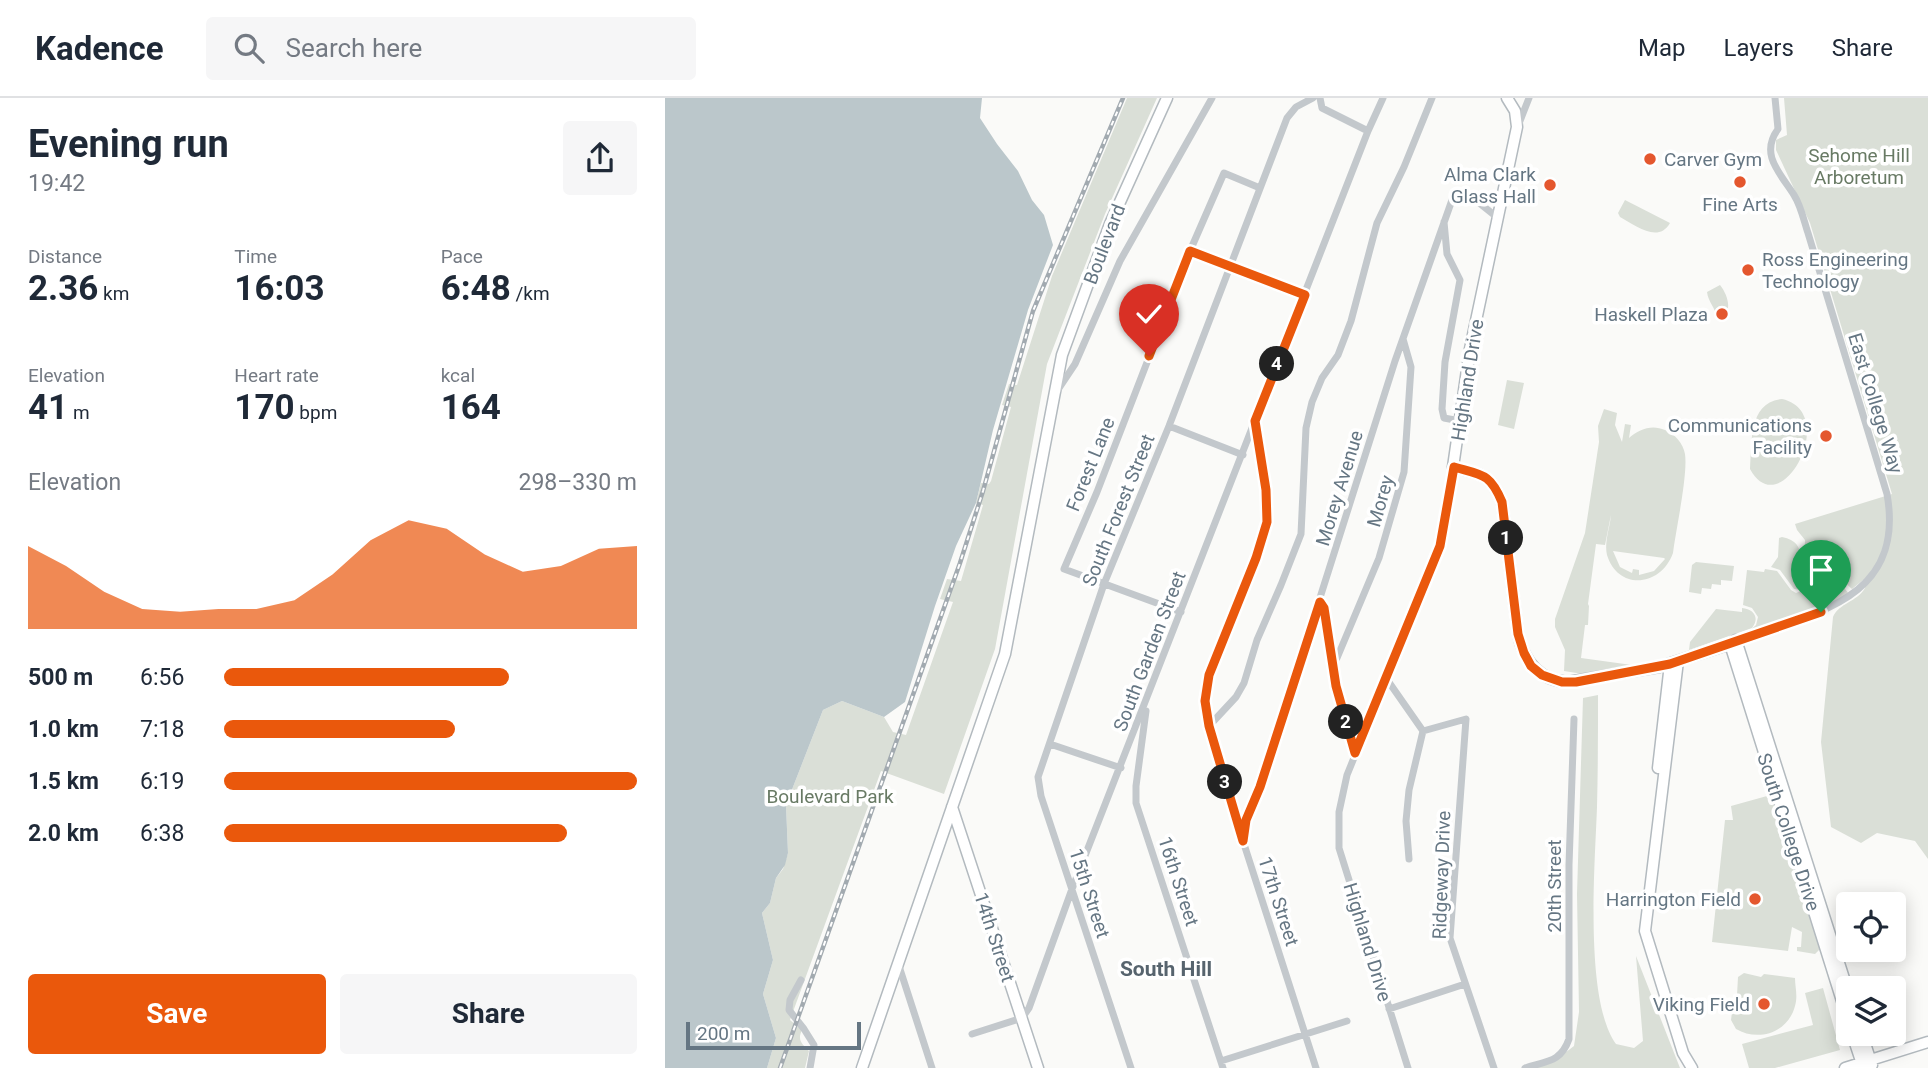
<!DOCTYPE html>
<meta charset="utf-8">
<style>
body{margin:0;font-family:Roboto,sans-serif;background:#f6f6f7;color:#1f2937;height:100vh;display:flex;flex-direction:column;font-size:26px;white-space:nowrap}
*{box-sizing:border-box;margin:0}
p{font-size:23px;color:#747a83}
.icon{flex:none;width:38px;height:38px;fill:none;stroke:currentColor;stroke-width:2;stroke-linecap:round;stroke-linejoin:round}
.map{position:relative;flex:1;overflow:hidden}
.drawer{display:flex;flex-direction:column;background:#fff;width:665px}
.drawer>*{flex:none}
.tools{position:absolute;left:1171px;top:794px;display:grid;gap:14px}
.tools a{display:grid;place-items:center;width:70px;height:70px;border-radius:7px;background:#fff;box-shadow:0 4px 18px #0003;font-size:35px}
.scale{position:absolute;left:21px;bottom:18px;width:175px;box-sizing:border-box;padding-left:7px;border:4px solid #657683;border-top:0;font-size:19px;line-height:24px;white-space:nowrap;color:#657683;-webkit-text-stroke:5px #fff;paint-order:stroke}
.pin{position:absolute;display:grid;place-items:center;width:60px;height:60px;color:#fff;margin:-72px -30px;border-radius:50% 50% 50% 0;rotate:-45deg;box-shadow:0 0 7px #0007}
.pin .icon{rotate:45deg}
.km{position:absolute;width:35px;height:35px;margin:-18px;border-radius:50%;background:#222;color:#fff;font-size:19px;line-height:35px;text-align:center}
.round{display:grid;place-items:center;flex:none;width:74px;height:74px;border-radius:7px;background:#f6f6f7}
.overview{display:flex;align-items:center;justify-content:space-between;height:119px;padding:0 28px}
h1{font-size:38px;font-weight:700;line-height:52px}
.figures{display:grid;grid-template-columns:repeat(3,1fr);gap:10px;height:119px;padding:7px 28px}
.figures div{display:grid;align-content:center}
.figures b{font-size:35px;font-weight:700}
.figures small{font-size:19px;font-weight:400}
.figures p{font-size:19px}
.chart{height:196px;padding:14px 28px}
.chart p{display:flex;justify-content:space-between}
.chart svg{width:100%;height:126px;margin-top:7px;fill:#ea580c;opacity:.7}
.cta{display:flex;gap:14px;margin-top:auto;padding:14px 28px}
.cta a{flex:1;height:80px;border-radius:7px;background:#ea580c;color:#fff;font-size:28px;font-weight:700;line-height:80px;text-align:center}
.cta a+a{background:#f6f6f7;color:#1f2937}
ul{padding:0 28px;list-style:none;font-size:23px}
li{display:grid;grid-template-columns:112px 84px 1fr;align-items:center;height:52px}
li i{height:18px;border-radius:9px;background:#ea580c}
header{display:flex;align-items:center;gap:42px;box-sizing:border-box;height:98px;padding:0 35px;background:#fff;border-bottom:2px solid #e0e1e3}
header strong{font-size:33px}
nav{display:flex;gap:38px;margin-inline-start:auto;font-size:24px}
.search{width:490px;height:63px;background:#f6f6f7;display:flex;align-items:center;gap:18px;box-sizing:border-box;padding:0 24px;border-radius:7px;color:#747a83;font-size:26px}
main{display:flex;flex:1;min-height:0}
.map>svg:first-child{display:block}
</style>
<header>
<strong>Kadence</strong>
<div class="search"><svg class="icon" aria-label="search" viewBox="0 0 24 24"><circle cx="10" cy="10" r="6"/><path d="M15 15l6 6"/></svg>Search here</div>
<nav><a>Map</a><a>Layers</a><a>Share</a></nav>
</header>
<main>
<section class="drawer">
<div class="overview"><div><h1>Evening run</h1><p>19:42</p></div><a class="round"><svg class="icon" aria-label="share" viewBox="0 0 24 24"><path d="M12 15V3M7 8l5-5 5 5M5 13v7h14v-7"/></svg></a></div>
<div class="figures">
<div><p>Distance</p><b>2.36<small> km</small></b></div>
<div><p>Time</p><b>16:03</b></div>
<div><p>Pace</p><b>6:48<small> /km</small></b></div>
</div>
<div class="figures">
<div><p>Elevation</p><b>41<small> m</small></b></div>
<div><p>Heart rate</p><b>170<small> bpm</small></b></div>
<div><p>kcal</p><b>164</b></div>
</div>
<div class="chart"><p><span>Elevation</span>298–330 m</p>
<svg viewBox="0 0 160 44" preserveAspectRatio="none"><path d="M0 44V15L10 22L20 31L30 37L40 38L50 37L60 37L70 34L80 25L90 13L100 6L110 9L120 18L130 24L140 22L150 16L160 15V44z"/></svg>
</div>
<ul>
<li><b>500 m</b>6:56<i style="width:69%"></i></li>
<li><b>1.0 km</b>7:18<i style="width:56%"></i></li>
<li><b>1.5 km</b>6:19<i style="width:100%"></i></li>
<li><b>2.0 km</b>6:38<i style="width:83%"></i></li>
</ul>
<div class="cta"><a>Save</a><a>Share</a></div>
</section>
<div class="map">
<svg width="1263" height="970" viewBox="0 0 1263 970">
<rect width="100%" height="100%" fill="#fafaf8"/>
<!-- green -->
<path fill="#dadfd7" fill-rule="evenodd" d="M462 0H492L440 116 382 266 330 551 279 696 216 673 125 922 137 932C132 942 137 946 144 953L140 970H102L111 940 98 896 108 862 97 815 105 805 111 780 118 771 123 755 121 707 158 612 177 603 219 619 228 634 241 637 288 504 275 501 282 481 296 483 318 407 311 405 316 385 324 386 326 383 346 309 337 307 344 286 352 287 387 178Z
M1119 0H1263V761L1250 743 1212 735 1196 745 1166 729 1156 644 1168 519C1174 505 1192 504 1200 490L1198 482 1187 491C1169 475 1166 471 1144 483L1139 474 1140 442 1132 432 1130 426 1227 396 1145 125 1111 52V42L1122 37Z
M960 102 1005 125C993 146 970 127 955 119L953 115Z
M1055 187C1063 197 1068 213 1056 222L1051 219C1052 212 1043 204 1042 194Z
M842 282 859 285 849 331 833 327Z
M1117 301C1176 314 1116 428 1085 371 1087 345 1083 304 1117 301Z
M939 311 952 315 950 327 957 344 960 326 966 327 964 340C974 331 987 326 1000 332 1010 336 1018 345 1020 356 1023 377 1011 431 1008 455 996 489 953 493 942 457 939 445 945 429 946 417L940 447 931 446 923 506 924 508 923 527H920L916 560 967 567 918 576 899 573 900 552 890 529V521L920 435 934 344 933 328ZM948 453 999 460 1000 461 989 473 974 477V472L968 471 967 475 955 469Z
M1117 439C1146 445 1130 468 1142 486L1136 492 1129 491 1115 472 1106 469 1113 459 1114 440Z
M1031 464 1069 468 1067 483 1056 482V487L1047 486 1046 491 1037 490 1036 496 1024 494 1027 467Z
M1100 471 1112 473 1126 492 1131 495 1146 489 1159 507 1158 509 1082 535 1091 527 1093 519 1087 510 1078 507 1082 472 1099 474Z
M1163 478 1173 482 1184 496 1163 506 1147 487 1156 479Z
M1077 510C1089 511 1095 520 1087 530L1024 552 1025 544 1051 511 1077 514Z
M933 597C933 634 933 672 932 709 930 766 919 902 951 946L969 950 978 943 971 858 1015 970H865L892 961 909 948 914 914 912 796 918 600Z
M1104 688 1156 850 1150 856 1132 853V849H1136L1137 834 1127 829 1123 853 1047 844 1060 722H1068L1066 708 1102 698 1100 689Z
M1079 875 1096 879 1099 876 1130 880C1130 889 1133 898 1130 908 1123 935 1093 944 1071 931L1066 922 1069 898 1072 897 1073 879Z
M1158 890 1175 952 1110 970H1084L1077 946 1148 927 1140 895Z"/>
<!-- water -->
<path fill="#bbc7cb" d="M0 0H317L315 20 332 46 353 73 367 102 379 117 388 147 363 212 328 332 311 405 291 448 270 508 240 604 219 619 177 603 158 612 121 707 123 755 120 767 111 780 105 805 97 815 108 862 98 896 111 940 102 970H0Z"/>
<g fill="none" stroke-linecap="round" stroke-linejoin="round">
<!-- secondary casing -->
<g stroke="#b3babf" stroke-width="13">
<path id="secondary" d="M842 0 850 13 852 29 805 251 788 369C817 377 825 375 837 404L853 536C859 563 874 583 903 584L994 569 1065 546 1071 542 1183 893
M1065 546 1183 922
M1013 563 980 833 1018 955 1027 970
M993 670 1005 566
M287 709 373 970
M1187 936 1198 969
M1197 936 1207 967
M197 970 340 556 397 257 445 126 502 0
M1180 970 1263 944"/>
</g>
<!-- street -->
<path stroke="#c3c8cc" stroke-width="7" d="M655 0 657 10 703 33
M853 28 864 0
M779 124 782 156 795 182 780 264 777 311 779 320 795 323
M525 153 640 197
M392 293 410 266 455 163 547 0
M590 327 601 392 602 424 591 460 544 577 540 603 544 628 578 743 651 970
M504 328 578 357
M655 504 659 510 671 588 690 655
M516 514 399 471 432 394 525 153 559 75 595 90
M1071 542C1148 516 1241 502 1222 396L1143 135C1139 123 1136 108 1129 97 1116 76 1094 57 1113 31L1110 0
M668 564 672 560 714 460 739 374 746 269 738 241
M721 580 758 633 744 692 741 723 744 761
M481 613 471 688V705L558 970
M544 628 571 599 579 585 592 542 616 487 636 436 641 330 647 304 657 280 673 257 686 223 712 125 739 69 767 0
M758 633 801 621 785 840 829 970
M385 646 456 670
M578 743 581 722 595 689 730 263 787 102 794 94 803 96 833 120
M233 865 267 970
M136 882 125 902 124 912 139 931 149 947 145 970
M724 911 800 886
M307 936 357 920 364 910 407 791 703 33 718 0
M556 963 682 923
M466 970 376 698 373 679 439 486 504 328 622 20 631 9 648 0
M743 970 674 750V714L682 677 775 448 788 369
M860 970C882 963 896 964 904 941V767L909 621"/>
<!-- secondary -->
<use href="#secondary" stroke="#fff" stroke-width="10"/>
<!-- rail casing -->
<g stroke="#a2aab0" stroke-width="4.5">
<path id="rail" d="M115 970 295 465 318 393 368 213 458 0"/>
</g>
<!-- rail -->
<use href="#rail" stroke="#fff" stroke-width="2" stroke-dasharray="5" stroke-linecap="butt"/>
</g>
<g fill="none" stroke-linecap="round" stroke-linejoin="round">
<!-- route casing -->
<g stroke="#fff" stroke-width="14">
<path id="route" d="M484 258 525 153 640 197 590 323 601 392 602 424 591 460 544 577 540 603 544 628 578 743 581 722 595 689 655 504 659 510 671 588 690 655 775 448 789 369C817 377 825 375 837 404L853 536 859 555 866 568 877 577 897 584H911L1005 566 1156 514"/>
</g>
<!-- route -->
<use href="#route" stroke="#ea580c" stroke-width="9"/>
</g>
<!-- markers -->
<g fill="#e4572e" stroke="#fff" stroke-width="2.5">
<circle cx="985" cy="61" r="7"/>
<circle cx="1075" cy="84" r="7"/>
<circle cx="885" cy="87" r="7"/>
<circle cx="1083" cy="172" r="7"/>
<circle cx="1057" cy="216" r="7"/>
<circle cx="1161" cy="338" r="7"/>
<circle cx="1090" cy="801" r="7"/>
<circle cx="1099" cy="906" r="7"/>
</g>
<g text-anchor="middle" stroke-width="7" stroke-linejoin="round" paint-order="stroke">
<!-- park labels -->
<g font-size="19" fill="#687a64" stroke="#fff">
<text x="1194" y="64">Sehome Hill<tspan x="1194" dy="22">Arboretum</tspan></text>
<text x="165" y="705">Boulevard Park</text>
</g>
<!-- poi labels -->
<g font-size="19" fill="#657683" stroke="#fff" text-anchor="end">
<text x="999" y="68" text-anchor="start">Carver Gym</text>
<text x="871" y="83">Alma Clark<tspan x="871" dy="22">Glass Hall</tspan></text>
<text x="1075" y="113" text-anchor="middle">Fine Arts</text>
<text x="1097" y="168" text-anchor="start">Ross Engineering<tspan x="1097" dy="22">Technology</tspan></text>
<text x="1043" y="223">Haskell Plaza</text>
<text x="1147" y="334">Communications<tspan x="1147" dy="22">Facility</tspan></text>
<text x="1076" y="808">Harrington Field</text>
<text x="1085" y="913">Viking Field</text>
</g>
<!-- street labels -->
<g font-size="19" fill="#657683" stroke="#fff">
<text transform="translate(439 146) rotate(-69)" y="7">Boulevard</text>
<text transform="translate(802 282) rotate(-81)" y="7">Highland Drive</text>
<text transform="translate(1211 305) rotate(73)" y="7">East College Way</text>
<text transform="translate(425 366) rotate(-68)" y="7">Forest Lane</text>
<text transform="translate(674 390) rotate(-73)" y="7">Morey Avenue</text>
<text transform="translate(715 403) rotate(-74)" y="7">Morey</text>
<text transform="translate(453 412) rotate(-68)" y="7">South Forest Street</text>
<text transform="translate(484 553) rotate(-69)" y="7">South Garden Street</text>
<text transform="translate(1124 734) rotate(72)" y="7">South College Drive</text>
<text transform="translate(776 777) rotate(-88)" y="7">Ridgeway Drive</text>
<text transform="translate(514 783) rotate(72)" y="7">16th Street</text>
<text transform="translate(889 788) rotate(-90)" y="7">20th Street</text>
<text transform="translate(425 795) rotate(72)" y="7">15th Street</text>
<text transform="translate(614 803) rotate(72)" y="7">17th Street</text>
<text transform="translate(330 839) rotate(72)" y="7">14th Street</text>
<text transform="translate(703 844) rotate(73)" y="7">Highland Drive</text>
</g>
<!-- neighbourhood labels -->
<g font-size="21" font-weight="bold" fill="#57646e" stroke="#fff">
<text x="501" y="878">South Hill</text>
</g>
</g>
</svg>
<div class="tools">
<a><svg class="icon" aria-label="locate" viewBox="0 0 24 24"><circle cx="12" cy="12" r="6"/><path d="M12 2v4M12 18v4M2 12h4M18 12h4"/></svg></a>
<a><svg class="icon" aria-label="layers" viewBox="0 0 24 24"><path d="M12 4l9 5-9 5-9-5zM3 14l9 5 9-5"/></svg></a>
</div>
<div class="scale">200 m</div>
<div class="pin" style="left:1156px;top:514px;background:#1e9e55"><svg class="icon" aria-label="arrive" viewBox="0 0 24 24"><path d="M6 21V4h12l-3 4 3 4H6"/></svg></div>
<div class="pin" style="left:484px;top:258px;background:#d93025"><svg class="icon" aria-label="check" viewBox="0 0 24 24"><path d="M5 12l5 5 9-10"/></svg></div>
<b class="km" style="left:841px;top:440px">1</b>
<b class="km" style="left:681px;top:624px">2</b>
<b class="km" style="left:560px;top:684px">3</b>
<b class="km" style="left:612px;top:266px">4</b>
</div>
</main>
